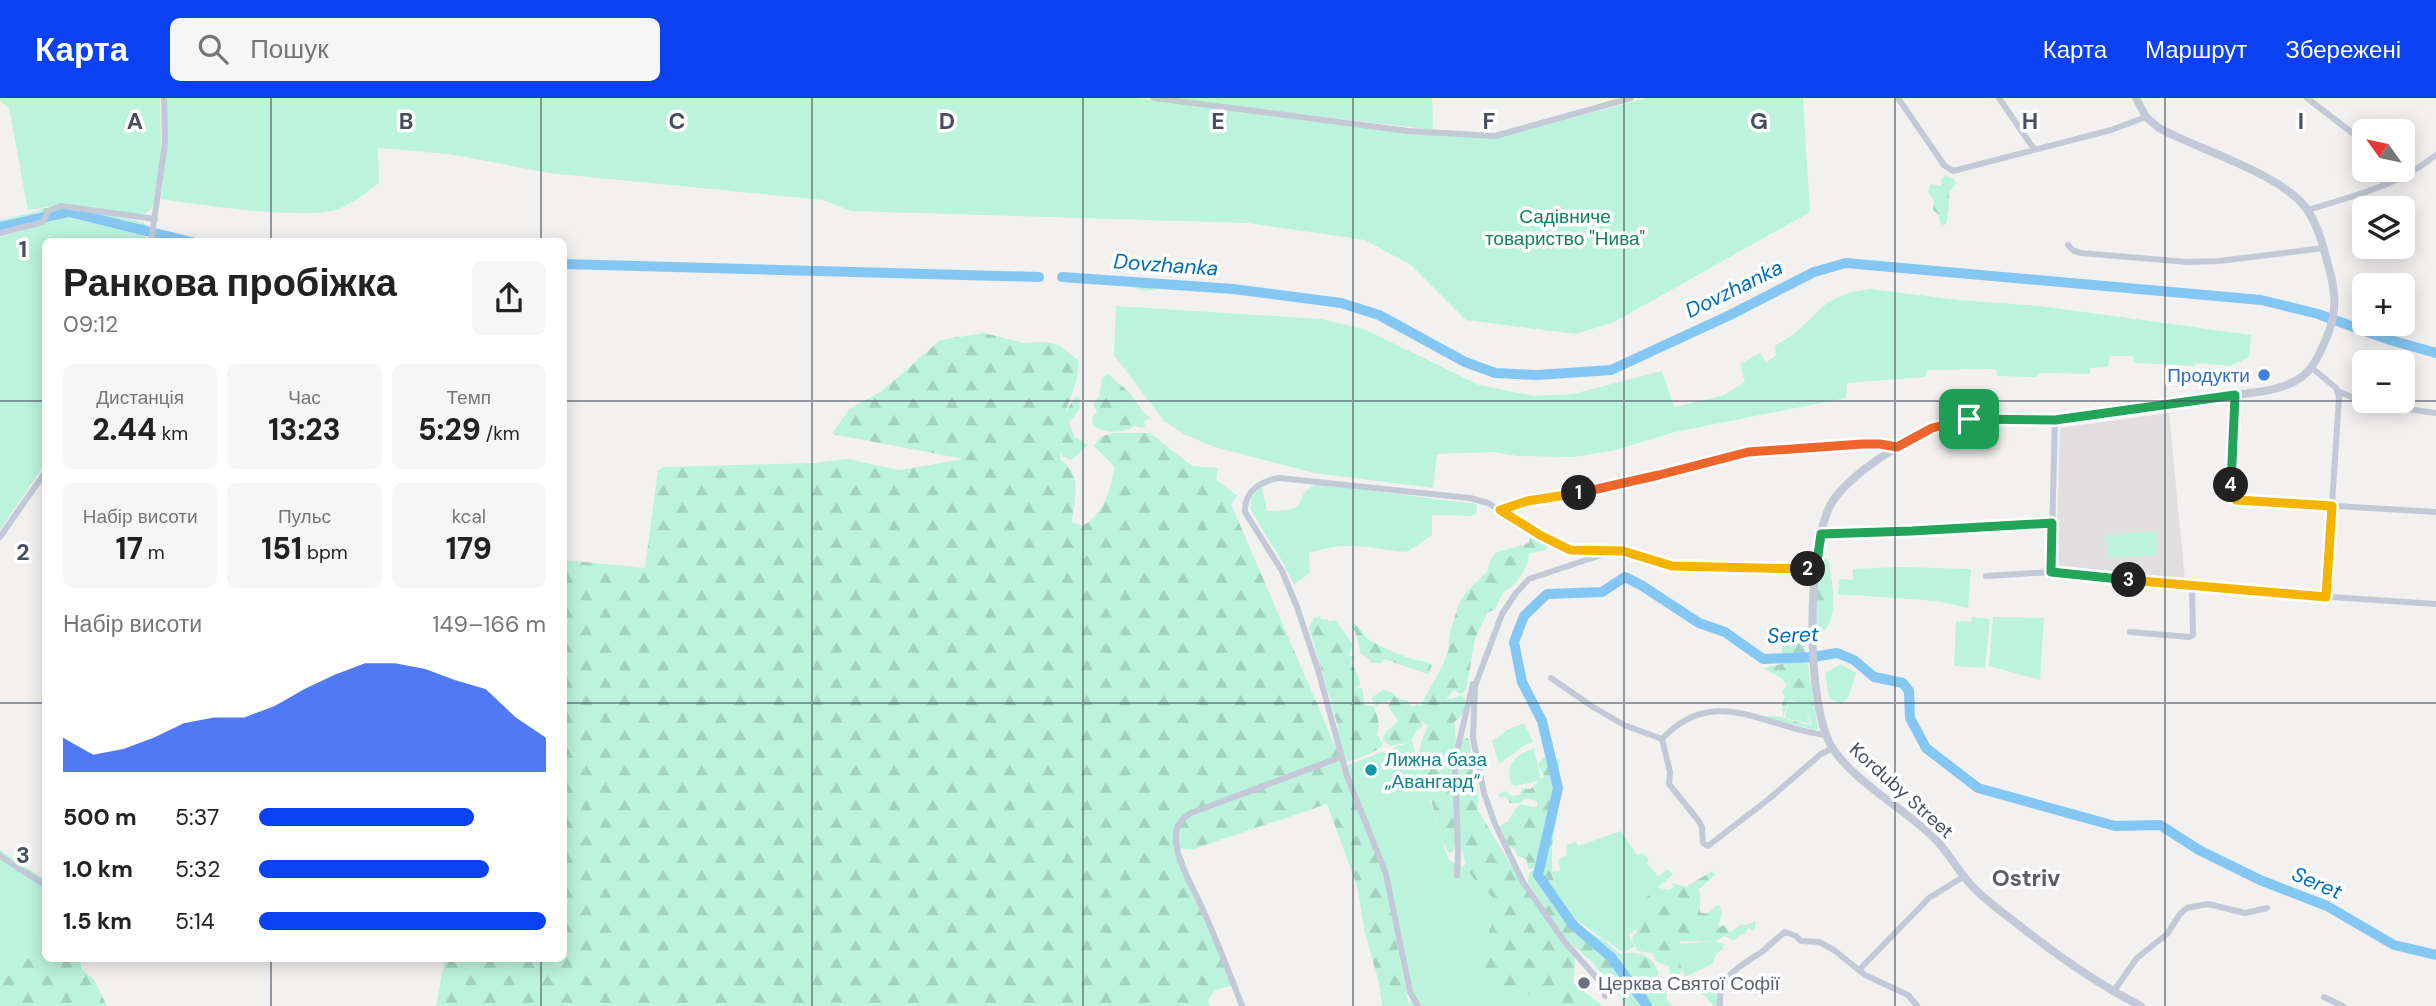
<!DOCTYPE html>
<html lang="uk">
<meta charset="utf-8">
<style>
body{margin:0;font-family:"DM Sans",sans-serif;background:#f6f6f6;color:#222;height:100vh;display:flex;flex-direction:column;font-size:26px;white-space:nowrap}
*{box-sizing:border-box;margin:0}
p{font-size:23px;color:#767676}
.icon{flex:none;width:38px;height:38px;fill:none;stroke:currentColor;stroke-width:2;stroke-linecap:round;stroke-linejoin:round}
.map{position:relative;flex:1;overflow:hidden}
.panel{position:absolute;left:42px;top:140px;width:525px;height:724px;display:flex;flex-direction:column;background:#fff;border-radius:10px;box-shadow:0 4px 18px #0003}
.panel>*{flex:none}
.needle{width:46px;rotate:303deg}
.tools{position:absolute;left:2352px;top:21px;display:grid;gap:14px}
.tools a{display:grid;place-items:center;width:63px;height:63px;border-radius:10px;background:#fff;box-shadow:0 4px 18px #0003;font-size:35px}
.pin{position:absolute;display:grid;place-items:center;width:60px;height:60px;color:#fff;margin:-30px;border-radius:14px;box-shadow:0 4px 10px #0006}
.km{position:absolute;width:35px;height:35px;margin:-18px;border-radius:50%;background:#222;color:#fff;font-size:19px;line-height:35px;text-align:center}
.round{display:grid;place-items:center;flex:none;width:74px;height:74px;border-radius:10px;background:#f6f6f6}
.headline{display:flex;align-items:center;justify-content:space-between;height:119px;padding:0 21px}
h1{font-size:38px;font-weight:800;line-height:52px}
.stats{display:grid;grid-template-columns:repeat(3,1fr);gap:10px;height:119px;padding:7px 21px}
.stats div{display:grid;align-content:center;border-radius:10px;background:#f6f6f6;text-align:center}
.stats b{font-size:30px;font-weight:800}
.stats small{font-size:19px;font-weight:400}
.stats p{font-size:19px}
.chart{height:196px;padding:14px 21px}
.chart p{display:flex;justify-content:space-between}
.chart svg{width:100%;height:126px;margin-top:7px;fill:#0a41f2;opacity:.7}
ul{padding:0 21px;list-style:none;font-size:23px}
li{display:grid;grid-template-columns:112px 84px 1fr;align-items:center;height:52px}
li i{height:18px;border-radius:9px;background:#0a41f2}
header{display:flex;align-items:center;gap:42px;box-sizing:border-box;height:98px;padding:0 35px;background:#0a41f2;color:#fff}
header strong{font-size:33px}
nav{display:flex;gap:38px;margin-inline-start:auto;font-size:24px}
.search{width:490px;height:63px;background:#f6f6f6;display:flex;align-items:center;gap:18px;box-sizing:border-box;padding:0 24px;border-radius:10px;color:#767676;font-size:26px}
.map>svg:first-child{display:block}
</style>
<header>
<strong>Карта</strong>
<div class="search"><svg class="icon" aria-label="search" viewBox="0 0 24 24"><circle cx="10" cy="10" r="6"/><path d="M15 15l6 6"/></svg>Пошук</div>
<nav><a>Карта</a><a>Маршрут</a><a>Збережені</a></nav>
</header>
<div class="map">
<svg width="2436" height="908" viewBox="0 0 2436 908">
<defs>
<pattern id="forest-firs" width="22" height="20" patternUnits="userSpaceOnUse" patternTransform="scale(1.75)"><rect width="22" height="20" fill="#bcf3dc"/><path d="M5 1l3.5 6h-7zM16 11l3.5 6h-7z" fill="#a3d2bf"/></pattern>
</defs>
<rect width="100%" height="100%" fill="#f3f0f0"/>
<!-- education -->
<path fill="#e1dedf" d="M2169 315 2185 482 2056 467 2060 330Z"/>
<!-- forest -->
<path fill="url(#forest-firs)" fill-rule="evenodd" d="M1945 77 1955 82 1956 87 1949 93C1950 100 1948 120 1946 126L1942 127 1940 125 1939 117 1933 112 1934 103 1928 94 1931 86 1942 88 1941 81Z
M43 110H72L79 115C91 113 139 121 149 128L146 135H142L66 116 54 120 46 119 0 133V122L36 114Z
M1137 180 1164 185 1174 181 1183 186 1191 184 1194 187 1192 190 1182 189 1175 193 1166 187C1154 194 1139 195 1129 186Z
M984 235 1024 245 1045 244 1059 247 1079 263 1077 281 1065 315 1075 299H1079L1080 310 1069 325 1075 339 1088 347 1072 362 1062 358 1061 353 1060 361C1084 379 1074 398 1072 424L1082 428C1104 417 1110 392 1115 369L1094 348 1100 339 1113 335H1150L1192 368 1218 370 1216 381 1237 398 1231 406 1338 655V629L1309 529 1314 520 1320 518 1321 521H1328L1329 524 1335 522 1352 546 1349 558H1355L1351 565 1358 577 1360 587 1356 590H1362L1365 608H1374C1377 619 1381 625 1377 636L1383 647C1377 654 1353 664 1342 664L1382 769 1409 908H1382L1379 885 1365 835 1357 788 1327 706 1190 752 1179 750 1234 887 1215 892 1208 902 1210 908H436L445 861H564V462L645 470 657 379 658 373 663 369 815 365 847 361 900 372 964 361 832 336 849 311 882 293 940 242Z
M1108 276 1130 295 1142 313 1151 320 1144 323 1145 328 1142 330 1135 328C1122 335 1106 336 1093 328L1092 320 1097 314 1093 305 1099 299 1102 280Z
M1536 435 1549 448 1544 453 1529 455C1529 468 1518 488 1504 493L1495 511 1487 515 1475 541 1466 592 1461 596 1454 592 1446 601H1452L1461 597 1465 601V615L1454 624C1457 637 1455 651 1455 665L1461 644 1465 640H1468C1472 649 1470 655 1471 664 1475 687 1481 685 1477 711L1535 806 1575 858 1574 886 1603 908H1540L1535 897 1525 898 1519 908H1506L1482 868 1481 836 1491 829C1492 808 1488 785 1466 778L1456 784 1465 765 1456 721V744L1452 755 1448 754 1441 739 1431 702 1423 690 1425 682C1413 665 1420 644 1428 628L1422 623 1423 628 1415 635 1411 644 1390 648 1383 642C1384 632 1392 630 1398 623L1388 608 1391 602 1380 605 1377 610 1371 600 1383 592 1394 595 1395 599 1408 603 1411 609 1418 606 1420 608 1443 567 1448 553 1450 534 1460 503 1467 493 1487 474 1490 463 1495 455 1529 445 1531 436Z
M1821 458 1828 461C1832 481 1841 526 1819 536L1814 531 1812 485Z
M1354 525C1361 530 1362 537 1368 541 1386 552 1407 561 1427 564L1432 567 1428 576 1384 561 1381 565H1371L1367 559 1361 556 1355 533 1351 529Z
M1790 540 1805 542V557L1795 559 1781 557 1784 542Z
M1800 562H1807L1818 632 1768 622 1767 618 1783 619 1782 607 1785 598 1781 595 1787 587 1782 581 1763 570ZM1789 602C1803 606 1807 612 1812 626L1808 627 1783 620Z
M1546 657 1554 670 1556 686 1535 770 1528 771 1527 762 1517 758 1515 751 1509 749 1500 728 1508 723 1519 706 1533 709 1537 708V703L1525 700 1521 705H1510L1506 699H1499V696L1505 693 1512 698 1520 697 1522 690 1530 691 1544 679 1538 666Z
M1558 660 1560 662 1558 671 1561 697 1552 747V776L1555 787 1581 829 1606 844 1620 856C1638 853 1651 855 1659 875L1656 881 1666 892 1667 902 1673 908H1648L1612 858 1605 852H1598L1571 825 1549 793 1570 831 1623 875 1627 886 1647 908H1627L1592 864 1562 838 1528 784 1530 774 1534 772 1537 783 1546 788C1536 771 1553 714 1556 692 1558 682 1552 669 1558 660Z
M1712 773 1716 776 1698 792 1700 796V814C1708 818 1712 813 1716 807L1720 808 1722 815 1718 830 1724 827 1730 834 1742 826 1746 827 1755 823V833L1748 830 1745 836 1739 837 1734 843 1725 838 1715 843H1681L1676 849 1677 858 1683 869 1678 880H1670L1669 868 1657 864 1652 855 1638 853 1632 841 1640 826 1645 798 1655 789 1669 792 1673 789 1672 785 1686 789Z
M45 846 46 861H81V871L94 882 107 908H0V885Z
M1698 886 1715 887 1718 892 1717 908H1713L1707 900 1694 890Z"/>
<!-- garden -->
<path fill="#bcf3dc" d="M0 0H160L161 59 152 110 143 117 60 107 28 112 9 10 0 3Z
M167 0H1135L1463 39 1522 33 1647 0H1803L1810 114 1614 224 1576 236 1466 222 1411 167 1365 142 1248 125 851 113 823 102 549 75 449 56 378 50 379 85C368 93 356 103 343 109 312 125 199 106 161 101L167 36Z
M1167 0H1432L1433 32Z
M64 119 146 137 145 143 46 144 45 366 0 432V139Z
M1871 191 1958 202 2040 208 2251 237 2249 259 2231 268 2196 265 2195 268 2134 265 2133 258H2110L2108 269 2090 270V276L2038 275 2037 279 1998 278 1995 271 1927 272 1925 279 1847 285 1846 300 1675 334 1615 352 1574 359 1517 358 1493 354 1437 356 1433 390 1314 375 1215 349 1184 336 1164 323 1114 257 1116 208 1321 221 1366 232 1479 287 1534 298 1573 296 1662 273 1674 309 1722 298 1745 284 1740 266 1760 255 1766 265 1776 257 1775 248 1794 236 1828 204 1850 194Z
M1317 386 1477 406 1476 416 1471 418 1432 417V437L1407 454C1367 450 1349 442 1309 455L1310 474 1294 487 1282 463 1250 411 1252 398 1262 389 1267 413 1288 412 1299 408C1303 397 1304 391 1317 386Z
M2156 433 2158 457 2108 460 2106 437Z
M1899 469 1971 471 1968 510 1937 503 1838 496 1839 481 1853 482V471Z
M1972 519 1990 521 1985 570 1954 568 1956 523 1971 524Z
M1993 519 2044 520 2040 582 1989 568Z
M1841 566 1856 575 1849 598 1841 606 1829 600 1825 575Z
M1789 603 1804 608 1811 626 1785 620Z
M1524 625 1533 644 1523 648 1499 666 1492 643 1507 632Z
M1412 643 1448 761 1467 773 1495 802 1483 866 1508 905 1537 893 1547 908H1409L1411 902 1375 743 1342 669Z
M1534 650 1541 682 1515 688 1511 686C1505 666 1516 657 1534 650Z
M1621 733 1637 757 1642 755 1649 761 1647 765 1658 778 1668 771 1673 776 1644 802 1653 817 1628 837 1635 848 1623 855C1588 827 1564 825 1552 774L1560 772 1558 762 1567 757 1566 747 1576 744 1578 748Z
M0 752 46 782 45 846 0 885Z
M1713 843 1725 846 1722 848 1724 850 1717 855 1712 866 1685 879 1675 852 1678 846Z"/>
<g fill="none" stroke-linecap="round" stroke-linejoin="round">
<!-- river -->
<path stroke="#85c7f3" stroke-width="10" d="M0 129 68 114 192 144
M564 166 1039 179
M1062 179 1233 191 1341 205 1379 217 1465 264 1495 275 1537 277 1611 272 1730 217 1814 174 1846 165 2261 202 2318 216 2390 242 2436 255
M1647 908 1611 859 1573 827 1538 777 1558 690 1542 623 1522 584 1514 544 1524 518 1547 496 1602 494 1625 479 1641 487 1699 525 1725 534 1763 561 1813 559 1837 555 1854 562 1874 579 1903 585 1909 593 1910 620 1926 650 1978 690 2115 728 2160 727 2199 752 2260 782 2327 808 2394 847 2436 857"/>
<!-- minor -->
<path stroke="#c3c9d6" stroke-width="6" d="M1154 0 1408 33 1495 38 1631 0
M1898 0 1944 67 1953 73 2111 32 2146 19
M1999 0 2034 51
M2307 0 2355 37 2364 48
M2377 72 2385 87
M2308 112C2355 97 2396 89 2436 57
M0 135 43 124 48 113 61 108 155 121
M151 144 165 45 164 0
M2068 147 2074 153 2081 155 2188 164 2219 163 2324 150
M2312 270 2336 290 2339 299 2326 499
M2338 293 2365 305 2436 315
M2235 297 2231 396 2236 402 2436 414
M1500 412 1527 403 1594 392 1748 354 1862 346H1880L1897 349
M1821 436 1912 434 2052 425
M0 439 46 373
M2051 474 2055 322
M1986 478 2051 474 2254 494 2436 506
M2130 534 2189 539 2193 537 2192 489
M1551 580 1593 609 1624 627 1662 641
M1826 637C1765 630 1714 585 1662 641L1670 674 1669 686 1698 722 1702 729 1703 745 1708 748 1770 700 1821 656 1833 650
M0 758 46 788
M1457 777 1458 754 1455 661 1473 586
M1859 872 1929 800 1963 779
M2113 894 2137 860 2167 836 2180 816 2187 810 2208 806 2245 815 2267 810
M1605 898 1603 887 1564 843 1523 784 1495 726 1484 695 1473 640 1475 588 1502 516 1516 495 1529 481 1613 453 1641 457 1673 468 1816 472
M2324 899 2343 908
M1242 908C1230 876 1217 843 1203 812 1194 789 1174 762 1176 736 1177 725 1183 720 1191 715L1341 659
M1418 908 1410 894 1386 776 1347 678 1318 572 1297 509 1282 473 1245 414C1244 393 1261 383 1279 380L1470 400 1488 405 1558 448 1570 452 1613 453
M1720 908C1718 877 1741 868 1763 853 1770 847 1777 840 1785 834L1796 838 1801 843 1819 844 1834 852 1865 877 1908 897 1917 908"/>
<!-- tertiary -->
<path stroke="#c3c9d6" stroke-width="8" d="M2136 0 2146 19 2159 30C2199 52 2284 76 2308 113 2318 128 2323 146 2327 163 2335 189 2338 210 2328 236 2313 273 2305 285 2265 293 2195 302 2124 316 2054 322 2004 326 1963 313 1916 338 1890 352 1843 382 1830 408 1807 454 1805 608 1833 651 1857 686 1904 710 1934 740 1949 754 1958 774 1972 788 1985 802 2001 813 2015 824 2055 856 2095 885 2141 908"/>
</g>
<g fill="none" stroke-linecap="round" stroke-linejoin="round">
<!-- split-1 casing -->
<g stroke="#fff" stroke-width="14">
<path id="split-1" d="M1579 395 1659 377 1748 354 1862 346H1880L1897 349 1932 330 1969 321"/>
</g>
<!-- split-2 casing -->
<g stroke="#fff" stroke-width="14">
<path id="split-2" d="M1579 395 1527 403 1500 412 1540 437 1570 452 1623 453 1672 468 1808 471"/>
</g>
<!-- split-3 casing -->
<g stroke="#fff" stroke-width="14">
<path id="split-3" d="M1808 471H1816L1821 436 1912 433 2052 425 2051 474 2129 482"/>
</g>
<!-- split-4 casing -->
<g stroke="#fff" stroke-width="14">
<path id="split-4" d="M2129 482 2326 499 2332 408 2236 402 2231 396V387"/>
</g>
<!-- split-5 casing -->
<g stroke="#fff" stroke-width="14">
<path id="split-5" d="M1969 321 2055 322 2235 297 2231 387"/>
</g>
<!-- split-1 -->
<use href="#split-1" stroke="#f0652b" stroke-width="9"/>
<!-- split-2 -->
<use href="#split-2" stroke="#f5b400" stroke-width="9"/>
<!-- split-3 -->
<use href="#split-3" stroke="#22a559" stroke-width="9"/>
<!-- split-4 -->
<use href="#split-4" stroke="#f5b400" stroke-width="9"/>
<!-- split-5 -->
<use href="#split-5" stroke="#22a559" stroke-width="9"/>
</g>
<!-- grid -->
<path fill="none" stroke="#464e5f" stroke-width="2" stroke-opacity="0.55" d="M271 0V144M541 0V144M812 0V908M1083 0V908M1353 0V908M1624 0V908M1895 0V908M2165 0V908M0 303H46M564 303H2364M2403 303H2436M0 605H46M564 605H2436M271 861V908M541 861V908"/>
<!-- markers -->
<circle fill="#3f7fe0" stroke="#fff" stroke-width="2.5" cx="2264" cy="277" r="7"/>
<circle fill="#0f9aa8" stroke="#fff" stroke-width="2.5" cx="1371" cy="672" r="7"/>
<circle fill="#6b7280" stroke="#fff" stroke-width="2.5" cx="1584" cy="885" r="7"/>
<g text-anchor="middle" stroke-width="7" stroke-linejoin="round" paint-order="stroke">
<!-- park labels -->
<g font-size="19" fill="#108260" stroke="#fff">
<text x="1565" y="125">Садівниче<tspan x="1565" dy="22">товариство "Нива"</tspan></text>
</g>
<!-- shop labels -->
<g font-size="19" fill="#366cbe" stroke="#fff" text-anchor="end">
<text x="2250" y="284">Продукти</text>
</g>
<!-- culture labels -->
<g font-size="19" fill="#0d838f" stroke="#fff" text-anchor="start">
<text x="1385" y="668">Лижна база<tspan x="1385" dy="22">„Авангард“</tspan></text>
</g>
<!-- street labels -->
<g font-size="19" fill="#464e5f" stroke="#fff">
<text transform="translate(1902 692) rotate(42)" y="7">Korduby Street</text>
</g>
<!-- worship labels -->
<g font-size="19" fill="#5b616d" stroke="#fff" text-anchor="start">
<text x="1598" y="892">Церква Святої Софії</text>
</g>
<!-- water labels -->
<g font-size="21" font-style="italic" fill="#016db8" stroke="#fff">
<text transform="translate(1166 167) rotate(4)" y="7">Dovzhanka</text>
<text transform="translate(1734 191) rotate(-26)" y="7">Dovzhanka</text>
<text transform="translate(1793 537) rotate(-2)" y="7">Seret</text>
<text transform="translate(2317 785) rotate(23)" y="7">Seret</text>
</g>
<!-- quarter labels -->
<g font-size="23" font-weight="bold" fill="#5c5e66" stroke="#fff">
<text x="2026" y="788">Ostriv</text>
</g>
</g>
<g font-size="23" text-anchor="middle" font-weight="bold" fill="#464e5f" stroke="#fff" stroke-width="7" stroke-linejoin="round" paint-order="stroke">
<text x="135" y="31">A</text>
<text x="406" y="31">B</text>
<text x="677" y="31">C</text>
<text x="947" y="31">D</text>
<text x="1218" y="31">E</text>
<text x="1489" y="31">F</text>
<text x="1759" y="31">G</text>
<text x="2030" y="31">H</text>
<text x="2301" y="31">I</text>
<text x="23" y="159">1</text>
<text x="23" y="462">2</text>
<text x="23" y="765">3</text>
</g>
</svg>
<div class="tools">
<a><svg class="needle" viewBox="-14 -14 28 28"><path d="M0-13l5 13h-10z" fill="#e53935"/><path d="M0 13l5-13h-10z" fill="#767676"/></svg></a>
<a><svg class="icon" aria-label="layers" viewBox="0 0 24 24"><path d="M12 4l9 5-9 5-9-5zM3 14l9 5 9-5"/></svg></a>
<a>+</a>
<a>−</a>
</div>
<div class="pin" style="left:1969px;top:321px;background:#1e9e55"><svg class="icon" aria-label="arrive" viewBox="0 0 24 24"><path d="M6 21V4h12l-3 4 3 4H6"/></svg></div>
<b class="km" style="left:1579px;top:395px">1</b>
<b class="km" style="left:1808px;top:471px">2</b>
<b class="km" style="left:2129px;top:482px">3</b>
<b class="km" style="left:2231px;top:387px">4</b>
<section class="panel">
<div class="headline"><div><h1>Ранкова пробіжка</h1><p>09:12</p></div><a class="round"><svg class="icon" aria-label="share" viewBox="0 0 24 24"><path d="M12 15V3M7 8l5-5 5 5M5 13v7h14v-7"/></svg></a></div>
<div class="stats">
<div><p>Дистанція</p><b>2.44<small> km</small></b></div>
<div><p>Час</p><b>13:23</b></div>
<div><p>Темп</p><b>5:29<small> /km</small></b></div>
</div>
<div class="stats">
<div><p>Набір висоти</p><b>17<small> m</small></b></div>
<div><p>Пульс</p><b>151<small> bpm</small></b></div>
<div><p>kcal</p><b>179</b></div>
</div>
<div class="chart"><p><span>Набір висоти</span>149–166 m</p>
<svg viewBox="0 0 160 44" preserveAspectRatio="none"><path d="M0 44V32L10 38L20 36L30 32L40 27L50 25L60 25L70 21L80 15L90 10L100 6L110 6L120 8L130 12L140 15L150 25L160 32V44z"/></svg>
</div>
<ul>
<li><b>500 m</b>5:37<i style="width:75%"></i></li>
<li><b>1.0 km</b>5:32<i style="width:80%"></i></li>
<li><b>1.5 km</b>5:14<i style="width:100%"></i></li>
</ul>
</section>
</div>
